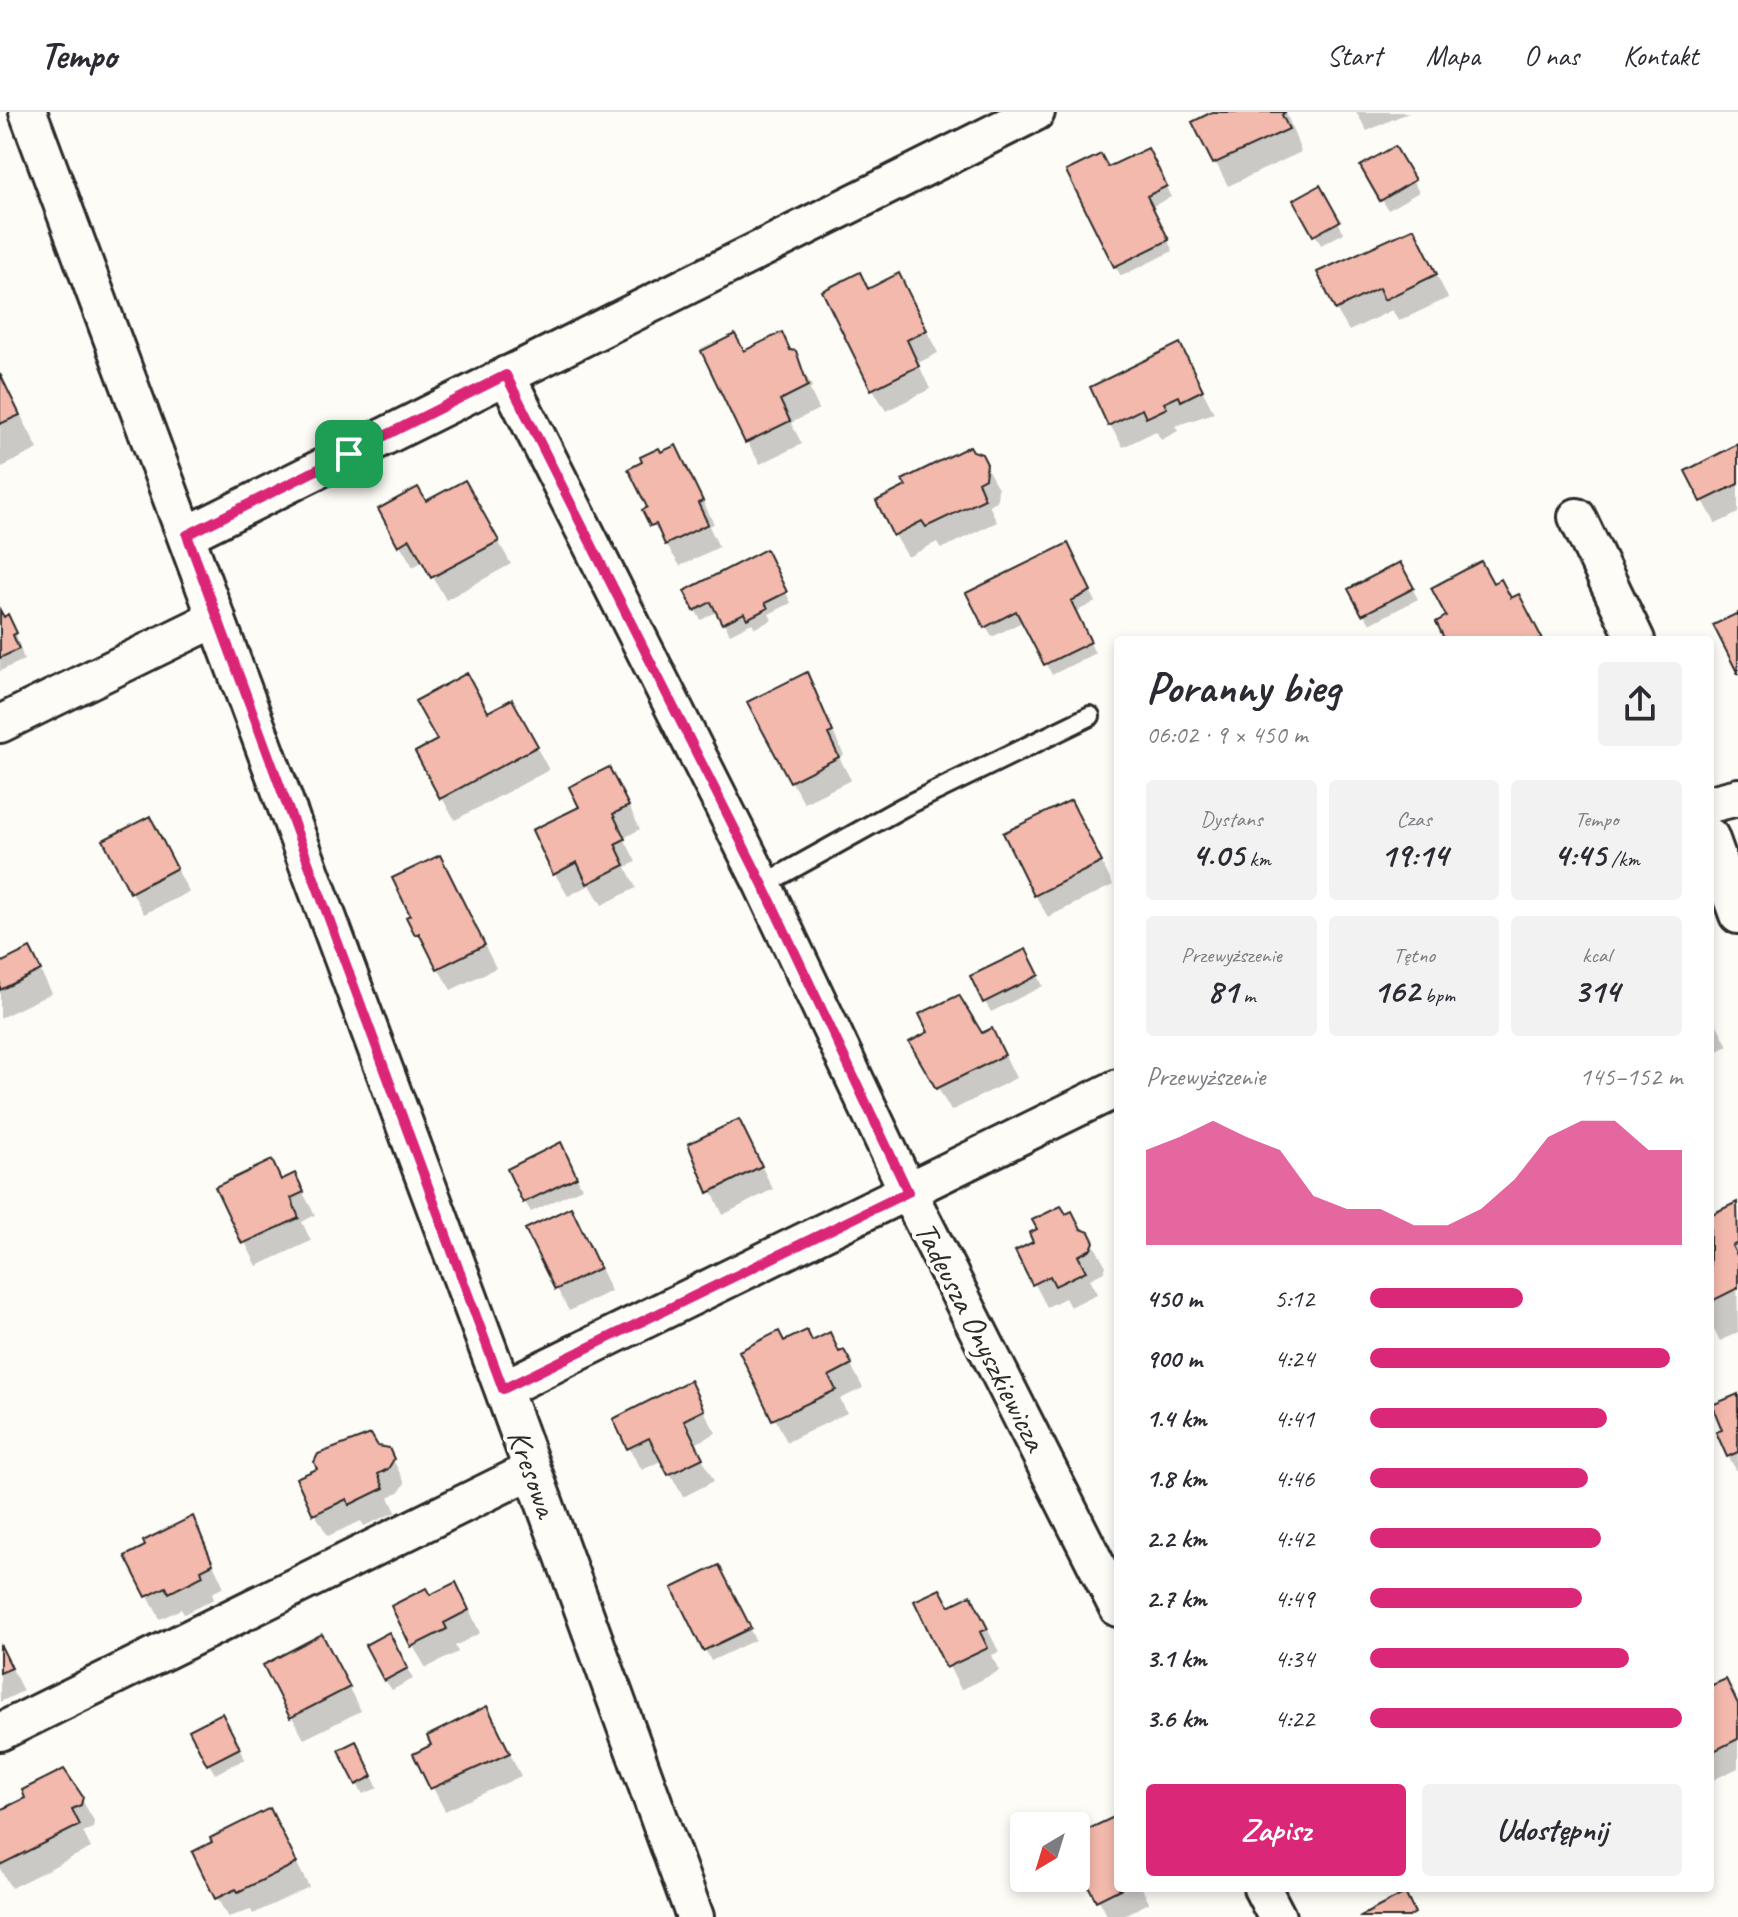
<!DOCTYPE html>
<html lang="pl">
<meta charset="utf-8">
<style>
body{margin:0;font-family:Caveat,sans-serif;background:#f2f2f3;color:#2b2b33;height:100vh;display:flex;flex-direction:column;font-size:30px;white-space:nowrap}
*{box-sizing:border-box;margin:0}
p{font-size:26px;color:#7c7c81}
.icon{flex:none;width:44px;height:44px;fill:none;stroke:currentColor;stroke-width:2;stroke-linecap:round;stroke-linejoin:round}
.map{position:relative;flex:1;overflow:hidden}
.panel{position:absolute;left:1114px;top:524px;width:600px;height:1256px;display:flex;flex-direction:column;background:#fff;border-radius:8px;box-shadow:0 4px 12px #0003}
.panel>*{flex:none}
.needle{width:52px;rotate:218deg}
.fabs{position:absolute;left:1010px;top:1700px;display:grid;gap:16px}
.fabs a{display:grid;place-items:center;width:80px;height:80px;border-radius:8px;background:#fff;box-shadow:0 4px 12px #0003;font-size:40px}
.pin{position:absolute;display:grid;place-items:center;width:68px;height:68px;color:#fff;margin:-34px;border-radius:16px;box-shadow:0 4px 12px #0006}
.round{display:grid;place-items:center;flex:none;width:84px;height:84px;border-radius:8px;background:#f2f2f3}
.head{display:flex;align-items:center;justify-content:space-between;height:136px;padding:0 32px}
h1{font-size:44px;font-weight:700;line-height:60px}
.stats{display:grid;grid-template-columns:repeat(3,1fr);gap:12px;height:136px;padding:8px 32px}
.stats div{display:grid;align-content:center;border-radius:8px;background:#f2f2f3;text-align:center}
.stats b{font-size:34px;font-weight:700}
.stats small{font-size:22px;font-weight:400}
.stats p{font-size:22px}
.chart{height:224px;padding:16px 32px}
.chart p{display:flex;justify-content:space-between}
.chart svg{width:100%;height:144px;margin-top:8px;fill:#db2777;opacity:.7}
.button{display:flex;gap:16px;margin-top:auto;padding:16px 32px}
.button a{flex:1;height:92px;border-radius:8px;background:#db2777;color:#fff;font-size:32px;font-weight:700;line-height:92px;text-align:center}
.button a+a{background:#f2f2f3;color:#2b2b33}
ul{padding:0 32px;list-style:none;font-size:26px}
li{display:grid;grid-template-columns:128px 96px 1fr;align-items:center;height:60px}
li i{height:20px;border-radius:10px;background:#db2777}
header{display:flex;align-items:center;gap:48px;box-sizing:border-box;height:112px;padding:0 40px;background:#fff;border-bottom:2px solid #e1e1e2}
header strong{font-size:38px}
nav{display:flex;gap:44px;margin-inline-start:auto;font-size:28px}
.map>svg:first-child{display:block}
</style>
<header>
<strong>Tempo</strong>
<nav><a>Start</a><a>Mapa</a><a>O nas</a><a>Kontakt</a></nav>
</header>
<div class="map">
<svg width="1738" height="1805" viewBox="0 0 1738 1805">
<rect width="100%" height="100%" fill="#fdfcf7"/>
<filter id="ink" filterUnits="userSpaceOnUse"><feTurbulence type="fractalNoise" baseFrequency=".0125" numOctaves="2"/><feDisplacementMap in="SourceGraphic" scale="16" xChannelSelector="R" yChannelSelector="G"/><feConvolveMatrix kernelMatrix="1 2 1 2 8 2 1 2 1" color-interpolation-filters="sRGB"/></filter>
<g filter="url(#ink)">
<!-- shadow -->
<path fill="#0003" d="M1215 0H1286L1301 40 1228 74 1195 11Z
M1356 0H1409L1367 19Z
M1394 37 1419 80 1388 98 1363 55Z
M1153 49 1171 85 1151 95 1173 139 1121 164 1115 154 1108 57Z
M1320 76 1344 121 1321 133 1296 88Z
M1426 141 1448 186 1399 209 1392 198 1349 219 1336 197Z
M868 179 911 186 938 241 918 251 930 277 886 299 873 277Z
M781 223 812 274 810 278 819 297 791 311 802 332 760 352 747 330 744 241Z
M1179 233 1214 301 1175 314 1178 319 1161 328 1156 319 1123 335 1110 313Z
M0 262 38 337 0 356Z
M1738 334V401L1716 412 1687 360Z
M980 344 998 376 997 389 989 393 997 410 941 437 937 430 908 445 895 423Z
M688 358 714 412 709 414 719 435 680 454 645 399Z
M465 370 511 452 446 488 424 449 413 455 380 398 425 392Z
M1073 444 1096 490 1075 500 1095 541 1052 563 1024 509 992 525 986 515Z
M772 450 791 491 769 502 772 508 755 516 752 511 730 522 718 499 701 508 695 498Z
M1400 453 1418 487 1370 512 1351 478Z
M0 501 14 515 24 548 0 559Z
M806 563 844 643 839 645 851 668 804 691 791 669Z
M488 602 524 612 549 658 455 708 442 686Z
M622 680 640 717 624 726 636 750 626 755 636 776 602 793 590 773 568 784 555 762Z
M1083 713 1113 773 1048 805 1035 783Z
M162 729 189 780 144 802 132 780Z
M452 768 496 856 451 878 417 822Z
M29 838 52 881 0 906V853Z
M1032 850 1043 874 991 900 985 890Z
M1710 899 1728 934 1710 943Z
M971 902 983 923 1004 941 1016 966 951 999 912 930Z
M739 1010 773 1077 723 1103 690 1033Z
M566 1043 582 1076 531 1100 525 1090Z
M271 1051 282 1069 294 1064 315 1103 302 1110 311 1129 257 1154 218 1076Z
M1736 1093 1738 1220 1720 1229 1710 1211V1106Z
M1081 1119 1087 1121 1106 1154 1104 1160 1090 1167 1097 1182 1070 1195 1065 1186 1047 1195 1018 1140Z
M583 1120 611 1179 569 1199 557 1177Z
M784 1231H812L840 1242 844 1240 863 1276 840 1287 847 1301 787 1330 742 1240Z
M689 1271 716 1321 695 1332 714 1369 683 1385 663 1348 642 1358 629 1336Z
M1738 1284V1361L1728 1344 1725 1319Z
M376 1336 388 1338 405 1371 400 1379 389 1385 396 1400 364 1414 361 1409 328 1424 315 1402Z
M192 1406 224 1475 212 1481 214 1487 184 1502 181 1497 160 1507 127 1445Z
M725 1466 755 1528 711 1549 674 1477Z
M429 1486 468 1495 480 1521 455 1534 458 1540 426 1556 413 1534Z
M916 1490 949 1496 983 1508 999 1540 992 1543 999 1559 961 1578Z
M389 1523 413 1567 392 1578 385 1568Z
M0 1532 23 1579 0 1590Z
M334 1548 361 1599 304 1627 292 1605Z
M1726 1569 1738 1591V1656L1713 1668 1710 1576Z
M228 1614 245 1647 215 1662 209 1652Z
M499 1619 521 1664 445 1699 416 1643Z
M361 1642 378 1676 363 1682 357 1672Z
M81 1686 94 1709 93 1716 83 1720 91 1736 11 1776 0 1757V1701Z
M270 1699 309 1775 253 1802 251 1798 228 1805 217 1786 215 1731Z
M1118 1705V1776H1142L1149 1791 1121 1805H1108L1090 1771 1085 1774 1076 1757V1725Z"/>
<!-- building -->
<path fill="#f3b9ac" stroke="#2b2b2b" stroke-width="2" d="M1212 0H1285L1282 3 1289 17 1213 52 1192 10Z
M1395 34 1415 68 1380 89 1360 54Z
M1148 36 1167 74 1147 84 1169 128 1114 155 1066 59 1101 42 1108 55Z
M1320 73 1340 109 1313 124 1293 88Z
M1414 116 1437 162 1384 188 1379 176 1335 198 1317 160Z
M860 160 868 177 899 161 927 218 907 228 919 254 871 278 822 179Z
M782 220 790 238 796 239 808 274 780 288 790 309 745 331 701 239 735 222 744 239Z
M1180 231 1203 278 1181 289 1179 284 1164 291 1167 296 1146 306 1142 297 1108 314 1090 275Z
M0 262 20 303 0 312Z
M1738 332V372L1701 390 1685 359Z
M676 333 703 389 698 391 708 412 665 433 656 412 650 414 642 398 647 395 628 357 642 350 640 345 659 336 661 340Z
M970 334 973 339 982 342 987 352 985 366 978 370 985 387 926 415 922 409 893 424 876 389 906 374 902 368Z
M465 368 499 429 431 466 410 427 398 434 378 397 418 375 426 389Z
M1068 431 1091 479 1071 489 1091 530 1044 553 1016 499 984 516 966 481Z
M766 437 787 480 765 491 768 496 747 507 744 501 722 512 711 490 694 499 684 479Z
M1481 449 1493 471 1501 467 1511 486 1519 482 1543 528H1445L1436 510 1446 504 1431 476Z
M1400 450 1414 476 1362 503 1348 477Z
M0 498 4 505 8 502 17 521 13 523 19 537 0 546Z
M1738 501V562L1713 513Z
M807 560 833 620 828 622 839 645 790 670 747 590Z
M467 561 488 600 512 587 538 634 440 687 415 640 437 628 415 589Z
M609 655 629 694 613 702 625 727 615 732 625 753 587 772 577 750 553 763 532 718 579 695 569 675Z
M1071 688 1102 750 1034 784 1003 721Z
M150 704 177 756 130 781 103 728Z
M440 743 485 833 437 857 419 821 415 823 406 805 410 803 392 766Z
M30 836 41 858 0 878V851Z
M1026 837 1039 863 983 891 970 864Z
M959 883 982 921 992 916 1005 943 936 977 909 930 928 920 919 902Z
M739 1007 762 1054 708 1081 688 1032Z
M561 1030 577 1065 523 1091 507 1057Z
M272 1048 281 1068 295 1061 304 1080 291 1086 299 1106 242 1132 215 1075Z
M1737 1090 1738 1131 1732 1134 1738 1145V1176L1710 1190V1103Z
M1061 1094 1066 1102 1072 1099 1081 1117 1089 1120 1094 1130 1091 1137 1078 1144 1086 1159 1055 1174 1050 1164 1032 1173 1015 1139 1033 1130 1029 1121 1037 1117 1032 1108Z
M571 1095 600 1156 555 1178 525 1117Z
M807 1218 812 1229 830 1220 839 1240 844 1238 852 1252 829 1264 836 1278 772 1308 739 1239 779 1219 784 1229Z
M690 1268 704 1298 684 1308 703 1346 668 1363 649 1326 627 1337 613 1307Z
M1738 1282V1340L1727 1345 1716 1320 1722 1318 1712 1293Z
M371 1322 378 1334 389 1336 394 1347 388 1357 378 1362 384 1376 349 1393 347 1387 313 1403 296 1366 317 1357 314 1350 318 1342Z
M193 1404 213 1452 201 1458 203 1464 169 1481 166 1475 146 1485 125 1444 145 1434 143 1429Z
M719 1453 751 1516 703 1539 672 1476Z
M456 1470 469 1498 444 1511 447 1517 411 1535 391 1494 426 1476 430 1483Z
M940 1477 949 1494 971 1483 988 1517 980 1520 988 1536 946 1556 914 1489Z
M389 1520 408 1556 384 1569 365 1533Z
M322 1522 350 1575 290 1606 263 1553Z
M0 1532 12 1556 0 1561Z
M1726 1567 1738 1592V1627L1710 1641V1574Z
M487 1594 510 1641 430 1677 413 1642 431 1633 427 1624Z
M222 1601 240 1636 207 1653 189 1618Z
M356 1629 373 1664 356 1673 338 1638Z
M64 1657 83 1685 81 1693 72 1697 80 1713 0 1753V1698L25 1686 22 1678Z
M270 1696 297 1751 238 1780 236 1777 215 1787 192 1740 212 1730 210 1726Z
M1118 1703V1776H1122L1096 1789 1076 1750V1723Z
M1405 1781 1415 1801 1409 1805H1359Z"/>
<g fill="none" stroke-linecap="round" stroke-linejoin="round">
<!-- lane casing -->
<g stroke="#2b2b2b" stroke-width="24">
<path id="lane" d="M763 773 903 695 1090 604"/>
</g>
<!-- street casing -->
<g stroke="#2b2b2b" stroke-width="42">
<path id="street" d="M28 0 503 1277 695 1805
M506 263 763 773 908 1080 1118 1496
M1577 405 1636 528
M187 423 1036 0
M0 612 217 506
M1710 692 1738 685
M1710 725 1738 803
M503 1277 1118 976
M0 1620 532 1358
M1262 1776 1277 1805"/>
</g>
<!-- lane -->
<use href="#lane" stroke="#fdfcf7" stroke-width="18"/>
<!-- street -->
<use href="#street" stroke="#fdfcf7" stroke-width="36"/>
</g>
</g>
<g fill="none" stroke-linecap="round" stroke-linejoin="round" filter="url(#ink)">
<!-- route casing -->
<g stroke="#fff" stroke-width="16">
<path id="route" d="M506 263 763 773 908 1080 503 1277 187 423Z"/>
</g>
<!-- route -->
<use href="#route" stroke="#db2777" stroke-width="10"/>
</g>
<g text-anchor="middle" stroke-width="8" stroke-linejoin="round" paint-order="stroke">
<!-- street labels -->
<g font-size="32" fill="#2b2b2b" stroke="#fdfcf7">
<text transform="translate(981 1224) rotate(63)" y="11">Tadeusza Onyszkiewicza</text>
<text transform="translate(533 1361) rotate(70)" y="11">Kresowa</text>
</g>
</g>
</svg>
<div class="fabs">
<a><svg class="needle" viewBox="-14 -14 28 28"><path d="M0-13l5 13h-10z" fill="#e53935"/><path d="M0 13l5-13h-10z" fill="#7c7c81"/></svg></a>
</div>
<div class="pin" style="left:349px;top:342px;background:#1e9e55"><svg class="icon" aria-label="arrive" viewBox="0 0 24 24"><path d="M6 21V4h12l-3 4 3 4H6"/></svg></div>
<section class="panel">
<div class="head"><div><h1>Poranny bieg</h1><p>06:02 · 9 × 450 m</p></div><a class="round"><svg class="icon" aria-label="share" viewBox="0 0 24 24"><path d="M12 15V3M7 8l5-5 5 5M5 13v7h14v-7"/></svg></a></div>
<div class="stats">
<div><p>Dystans</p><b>4.05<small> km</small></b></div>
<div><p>Czas</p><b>19:14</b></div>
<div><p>Tempo</p><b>4:45<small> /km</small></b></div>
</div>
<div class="stats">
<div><p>Przewyższenie</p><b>81<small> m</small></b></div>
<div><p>Tętno</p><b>162<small> bpm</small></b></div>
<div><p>kcal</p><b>314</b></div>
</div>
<div class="chart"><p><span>Przewyższenie</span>145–152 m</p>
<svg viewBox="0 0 160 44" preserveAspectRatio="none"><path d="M0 44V15L10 11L20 6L30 11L40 15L50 29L60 33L70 33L80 38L90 38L100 33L110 24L120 11L130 6L140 6L150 15L160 15V44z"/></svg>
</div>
<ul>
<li><b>450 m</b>5:12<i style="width:49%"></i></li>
<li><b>900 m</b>4:24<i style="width:96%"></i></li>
<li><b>1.4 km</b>4:41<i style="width:76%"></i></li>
<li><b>1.8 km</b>4:46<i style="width:70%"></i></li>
<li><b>2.2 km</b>4:42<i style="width:74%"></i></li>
<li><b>2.7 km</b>4:49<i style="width:68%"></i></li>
<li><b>3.1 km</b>4:34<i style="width:83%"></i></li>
<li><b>3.6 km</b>4:22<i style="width:100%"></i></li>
</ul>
<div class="button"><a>Zapisz</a><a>Udostępnij</a></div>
</section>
</div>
